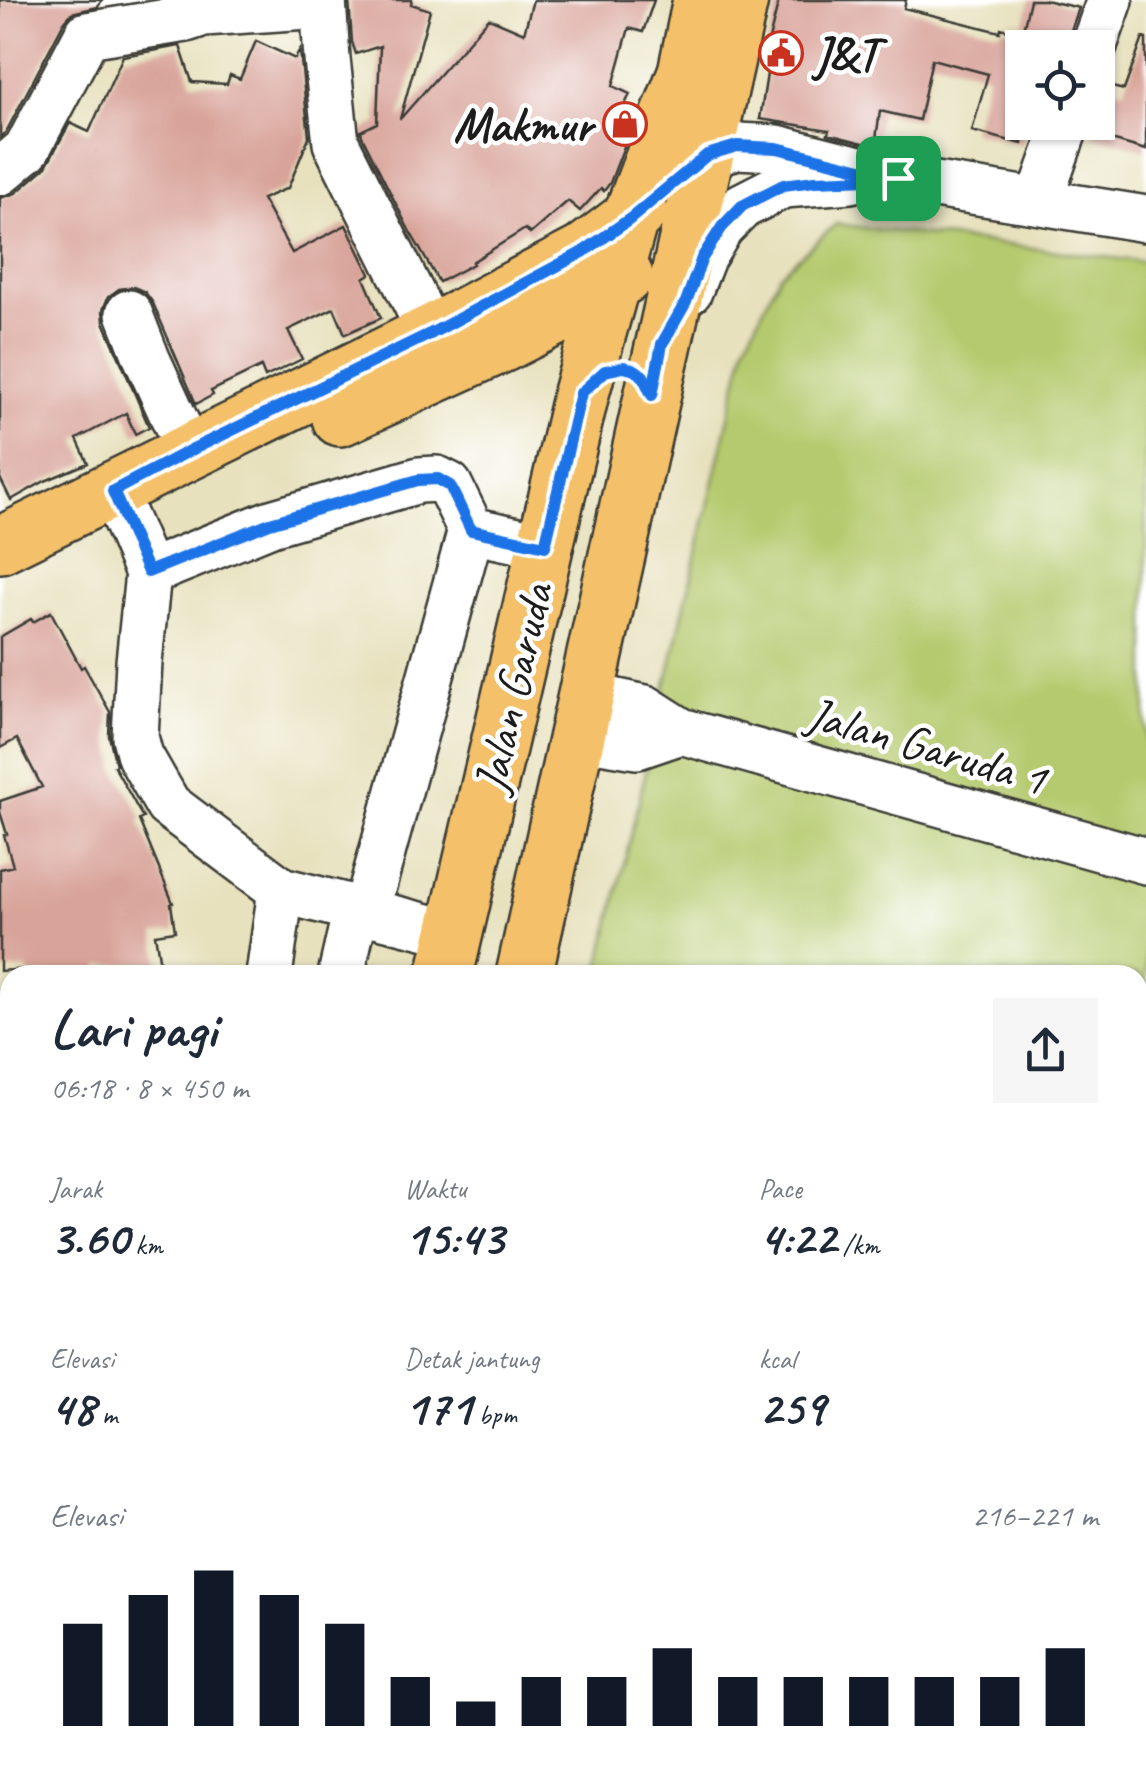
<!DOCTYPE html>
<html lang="id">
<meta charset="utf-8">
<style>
body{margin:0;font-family:Caveat,sans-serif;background:#f6f6f7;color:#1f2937;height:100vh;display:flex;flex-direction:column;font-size:38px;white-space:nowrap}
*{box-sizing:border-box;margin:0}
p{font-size:32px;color:#747a83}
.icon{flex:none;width:55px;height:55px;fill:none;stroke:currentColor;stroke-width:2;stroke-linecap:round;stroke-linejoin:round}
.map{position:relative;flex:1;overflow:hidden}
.panel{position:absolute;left:0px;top:965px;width:1148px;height:810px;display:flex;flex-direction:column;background:#fff;border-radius:30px 30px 0 0;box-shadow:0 2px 8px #0004}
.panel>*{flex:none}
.buttons{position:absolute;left:1005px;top:30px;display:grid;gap:20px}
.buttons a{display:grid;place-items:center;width:110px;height:110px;border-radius:0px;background:#fff;box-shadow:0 2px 8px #0004;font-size:50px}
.pin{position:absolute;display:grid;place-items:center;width:85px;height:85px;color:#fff;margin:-42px;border-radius:20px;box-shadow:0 5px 15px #0006}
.round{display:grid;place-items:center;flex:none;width:105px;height:105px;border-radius:0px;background:#f6f6f7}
.headline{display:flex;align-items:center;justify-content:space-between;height:170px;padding:0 50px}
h1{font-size:55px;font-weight:600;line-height:75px}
.figures{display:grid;grid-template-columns:repeat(3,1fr);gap:15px;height:170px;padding:10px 50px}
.figures div{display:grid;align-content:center}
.figures b{font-size:50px;font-weight:600}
.figures small{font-size:28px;font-weight:400}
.figures p{font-size:28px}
.chart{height:280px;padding:20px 50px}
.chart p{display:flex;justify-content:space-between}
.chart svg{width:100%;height:180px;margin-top:10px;stroke:#111827;stroke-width:6}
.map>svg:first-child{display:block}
</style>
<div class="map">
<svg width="1146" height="1775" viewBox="0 0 1146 1775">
<rect width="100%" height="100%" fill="#fff"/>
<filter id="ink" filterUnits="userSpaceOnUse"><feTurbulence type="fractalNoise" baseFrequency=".01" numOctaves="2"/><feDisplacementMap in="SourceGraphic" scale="20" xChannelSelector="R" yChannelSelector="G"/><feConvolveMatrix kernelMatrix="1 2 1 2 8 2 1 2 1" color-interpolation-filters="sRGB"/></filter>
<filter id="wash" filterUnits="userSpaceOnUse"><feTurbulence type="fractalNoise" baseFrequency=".0048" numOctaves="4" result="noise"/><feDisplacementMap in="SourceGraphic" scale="40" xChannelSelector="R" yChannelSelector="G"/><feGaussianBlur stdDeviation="2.25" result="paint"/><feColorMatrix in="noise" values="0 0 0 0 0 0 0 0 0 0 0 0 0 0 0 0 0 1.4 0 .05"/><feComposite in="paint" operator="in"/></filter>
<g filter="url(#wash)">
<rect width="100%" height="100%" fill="#e7e1bd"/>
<!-- green -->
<path fill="#b5ca6e" stroke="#687345" stroke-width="2.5" d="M836 224 1146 262V1643L1138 1641V975H598L746 344 780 274Z
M0 1169 10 1171V1321L0 1318Z
M0 1570 10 1573V1706L0 1704Z
M247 1765H330L326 1775H246Z"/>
<g id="blocks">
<!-- building -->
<path fill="#d8a399" d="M0 0H102L98 7 72 13 64 22 6 132 0 138Z
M349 0H412L411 4 430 10 400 119 489 18 524 33 533 0H654L643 32 629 28 613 86 630 94 621 113 634 120 610 183 604 191 601 188 580 211 568 201 530 234 525 229 472 262 473 264 439 282 409 230 362 136 361 131 377 123 380 46 356 54 352 42Z
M779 0H906L904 8 1000 32 1001 28 1022 34 1030 0H1045L1079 8 1069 36 1057 32 1053 48H1022V144L972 131 988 74 932 59 919 120 880 111 875 146 828 134 829 130 760 119 769 61 764 60Z
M1143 38 1146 39V150L1094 135 1108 86 1124 90Z
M256 41 295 59 300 50 309 137 288 188 262 199 292 253 346 225 370 274 364 278 381 318 345 334 334 308 288 330 302 359 265 377 261 367 211 391 213 395 196 404 153 303 145 292 134 287 119 289 108 297 103 310 104 322 149 427 135 434 126 413 77 439 88 463 45 481 11 500 0 478V198L16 193 45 168 70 123 89 132 123 56 180 46 192 82 227 84 230 75 240 79Z
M51 612 81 668 84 666 110 712 109 736 116 765 114 766 143 818 139 820 173 903 171 904 175 931 155 934 160 964 99 965 98 975H28V969L0 971V869L13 866 4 835 7 834 0 812V801L42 787 17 739 0 748V637L31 619 33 622Z"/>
</g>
</g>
<g filter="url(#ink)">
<use href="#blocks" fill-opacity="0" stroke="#3a3a34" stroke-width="2.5"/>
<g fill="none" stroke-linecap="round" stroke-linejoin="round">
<!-- minor casing -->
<g stroke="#3a3a34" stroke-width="50">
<path id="minor" d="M200 0 204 13 323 5
M323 0 327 59 336 143 431 333
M1093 48 1110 0
M707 155 737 146 777 148 898 179 1146 219
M0 172 27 149 87 35 186 19 204 13
M1039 201 1067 122
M689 291 702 258 721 227 742 206 783 185 851 180
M129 313 147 359 189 451
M113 491 148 573 139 662 135 737 140 756 168 805 281 890 455 934
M148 573 271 523 419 480 437 479 449 485 471 530 545 546
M585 695 645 708 681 731 1146 861
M576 736 637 746 681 731
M366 911 471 530
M269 975 281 890
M341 975 356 909
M0 1730 10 1733
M114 1765 127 1769 135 1775
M186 1775 225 1765
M326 1775 330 1765"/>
</g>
<!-- major casing -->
<g stroke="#3a3a34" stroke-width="60">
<path id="major" d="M340 418 503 344 560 315 625 276
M0 545 431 333 583 253 639 211
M445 975 581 393 630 219 686 72 701 0
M524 975 740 0
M0 1340 10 1343
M0 1390 10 1393
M0 1485 10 1488
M0 1541 10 1545
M1138 1662 1146 1665
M1138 1726 1146 1729
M771 1765 803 1775
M847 1765 863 1775
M960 1765 992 1775"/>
</g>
<!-- minor -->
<use href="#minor" stroke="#fff" stroke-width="45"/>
<!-- major -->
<use href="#major" stroke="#f4c16a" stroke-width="55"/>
</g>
</g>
<g fill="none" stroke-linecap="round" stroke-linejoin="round" filter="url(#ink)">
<!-- route casing -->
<g stroke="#fff" stroke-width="20">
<path id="route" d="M737 146 777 148 898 178 815 181 783 185 742 206 722 227 702 258 686 302 662 344 652 395 643 376 635 370 624 367 605 371 581 393 545 546 471 530 450 486 438 479 418 480 270 523 148 572 113 491 189 451 432 333 583 252 630 219 707 155Z"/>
</g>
<!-- route -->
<use href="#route" stroke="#1a73e8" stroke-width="12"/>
</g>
<!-- icons -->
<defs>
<g id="civic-ring" transform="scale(2.25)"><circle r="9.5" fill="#fff" stroke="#c8321e" stroke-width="1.5"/><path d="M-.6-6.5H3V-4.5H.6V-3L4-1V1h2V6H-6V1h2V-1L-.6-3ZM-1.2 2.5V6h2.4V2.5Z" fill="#c8321e"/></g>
<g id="shop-ring" transform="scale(2.25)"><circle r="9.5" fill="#fff" stroke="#c8321e" stroke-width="1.5"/><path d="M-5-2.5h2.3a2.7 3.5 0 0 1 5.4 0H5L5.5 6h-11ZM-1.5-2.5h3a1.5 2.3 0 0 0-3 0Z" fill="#c8321e"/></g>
</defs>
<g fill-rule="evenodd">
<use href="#civic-ring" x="781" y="53"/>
<use href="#shop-ring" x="625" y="124"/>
</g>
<g text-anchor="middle" stroke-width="9" stroke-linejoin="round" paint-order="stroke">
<!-- poi labels -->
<g font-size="48" font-weight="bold" fill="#1c1c1c" stroke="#fff" text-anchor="start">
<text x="814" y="70">J&amp;T</text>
<text x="592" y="141" text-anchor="end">Makmur</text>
</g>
<!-- street labels -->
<g font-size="48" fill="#1c1c1c" stroke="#fff">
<text transform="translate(512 688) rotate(-77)" y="17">Jalan Garuda</text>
<text transform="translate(927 745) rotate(16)" y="17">Jalan Garuda 1</text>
</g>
</g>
</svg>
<div class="buttons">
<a><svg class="icon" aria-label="locate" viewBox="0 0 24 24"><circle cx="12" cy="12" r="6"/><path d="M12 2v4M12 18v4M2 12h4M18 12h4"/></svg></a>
</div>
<div class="pin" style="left:898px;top:178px;background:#1e9e55"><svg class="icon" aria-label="arrive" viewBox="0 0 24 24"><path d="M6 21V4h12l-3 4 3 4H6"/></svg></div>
<section class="panel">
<div class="headline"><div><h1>Lari pagi</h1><p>06:18 · 8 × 450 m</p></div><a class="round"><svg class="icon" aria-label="share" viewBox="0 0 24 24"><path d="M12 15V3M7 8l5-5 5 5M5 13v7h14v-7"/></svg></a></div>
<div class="figures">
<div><p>Jarak</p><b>3.60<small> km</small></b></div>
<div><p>Waktu</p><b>15:43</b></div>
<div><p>Pace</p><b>4:22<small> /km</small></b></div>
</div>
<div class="figures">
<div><p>Elevasi</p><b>48<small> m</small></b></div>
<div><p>Detak jantung</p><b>171<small> bpm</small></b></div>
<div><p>kcal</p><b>259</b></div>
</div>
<div class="chart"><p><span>Elevasi</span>216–221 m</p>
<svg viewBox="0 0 160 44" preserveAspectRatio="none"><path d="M5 44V19M15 44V12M25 44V6M35 44V12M45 44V19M55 44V32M65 44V38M75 44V32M85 44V32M95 44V25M105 44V32M115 44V32M125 44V32M135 44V32M145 44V32M155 44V25"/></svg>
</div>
</section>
</div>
